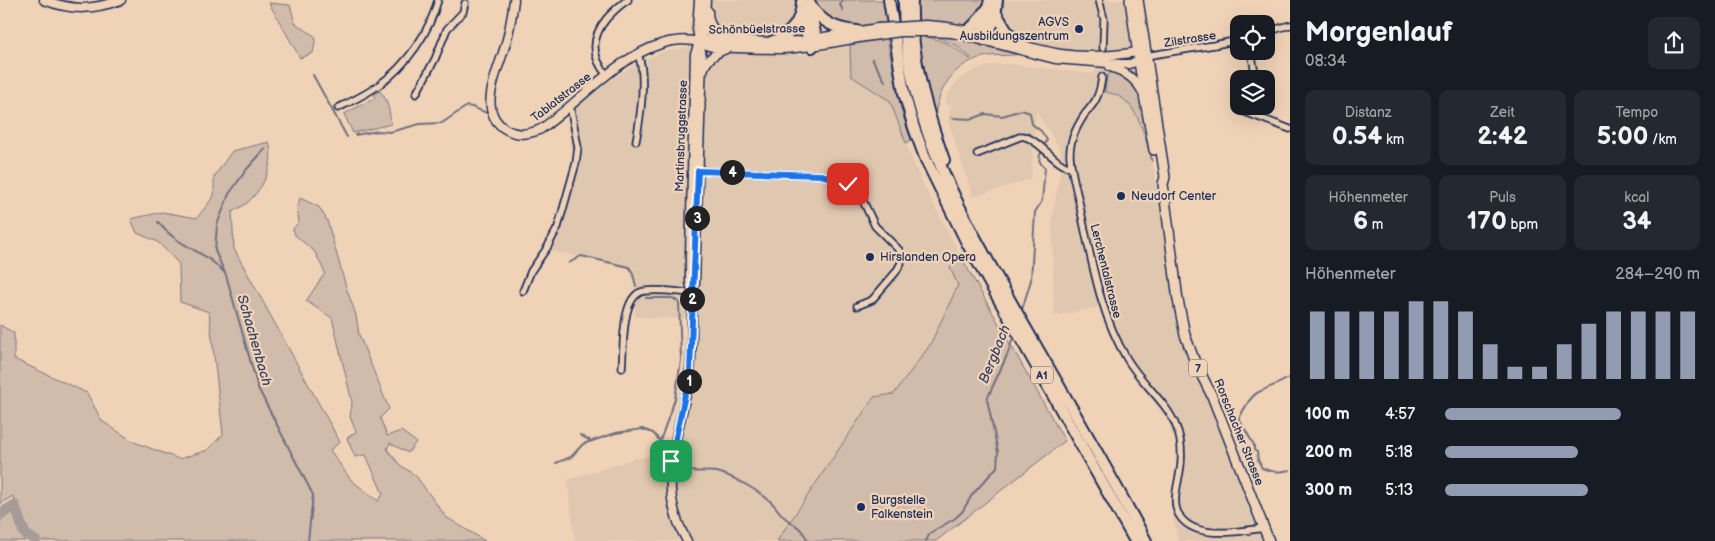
<!DOCTYPE html>
<html lang="de">
<meta charset="utf-8">
<style>
body{margin:0;font-family:"Balsamiq Sans",sans-serif;background:#242831;color:#f1f3f6;height:100vh;display:flex;flex-direction:column;font-size:19px;white-space:nowrap}
*{box-sizing:border-box;margin:0}
p{font-size:16px;color:#9ea1a6}
.icon{flex:none;width:28px;height:28px;fill:none;stroke:currentColor;stroke-width:2;stroke-linecap:round;stroke-linejoin:round}
.map{position:relative;flex:1;overflow:hidden}
.drawer{display:flex;flex-direction:column;background:#171b24;width:425px}
.drawer>*{flex:none}
.controls{position:absolute;left:1230px;top:15px;display:grid;gap:10px}
.controls a{display:grid;place-items:center;width:45px;height:45px;border-radius:10px;background:#171b24;box-shadow:0 5px 20px #0002;font-size:25px}
.pin{position:absolute;display:grid;place-items:center;width:42px;height:42px;color:#fff;margin:-21px;border-radius:10px;box-shadow:0 2px 8px #0006}
.km{position:absolute;width:25px;height:25px;margin:-12px;border-radius:50%;background:#222;color:#fff;font-size:14px;line-height:25px;text-align:center}
.round{display:grid;place-items:center;flex:none;width:52px;height:52px;border-radius:10px;background:#242831}
.head{display:flex;align-items:center;justify-content:space-between;height:85px;padding:0 15px}
h1{font-size:28px;font-weight:700;line-height:38px}
.stats{display:grid;grid-template-columns:repeat(3,1fr);gap:8px;height:85px;padding:5px 15px}
.stats div{display:grid;align-content:center;border-radius:10px;background:#242831;text-align:center}
.stats b{font-size:25px;font-weight:700}
.stats small{font-size:14px;font-weight:400}
.stats p{font-size:14px}
.chart{height:140px;padding:10px 15px}
.chart p{display:flex;justify-content:space-between}
.chart svg{width:100%;height:90px;margin-top:5px;stroke:#919bb2;stroke-width:6}
ul{padding:0 15px;list-style:none;font-size:16px}
li{display:grid;grid-template-columns:80px 60px 1fr;align-items:center;height:38px}
li i{height:12px;border-radius:6px;background:#919bb2}
main{display:flex;flex:1;min-height:0}
.map>svg:first-child{display:block}
</style>
<main>
<div class="map">
<svg width="1290" height="541" viewBox="0 0 1290 541">
<rect width="100%" height="100%" fill="#f0d3b7"/>
<filter id="ink" filterUnits="userSpaceOnUse"><feTurbulence type="fractalNoise" baseFrequency=".02" numOctaves="2"/><feDisplacementMap in="SourceGraphic" scale="10" xChannelSelector="R" yChannelSelector="G"/><feConvolveMatrix kernelMatrix="1 2 1 2 8 2 1 2 1" color-interpolation-filters="sRGB"/></filter>
<g filter="url(#ink)">
<!-- built -->
<path fill="#e0c7b0" d="M694 0H798V56L856 45 890 101 918 174 960 255 950 268 958 285 930 345 894 394 874 397 777 541H575L567 480 636 458 667 456 680 400 686 360 687 319 635 317 634 267 547 250 572 162 567 115 600 87 637 63 662 52 689 47 688 41Z
M1001 0H1126L1138 91 1147 123 1172 295 1180 336 1191 364 1209 398 1230 450 1263 541H1178L1170 501 1178 455 1168 420 1135 379 1120 357 1108 331 1099 307 1054 316 1052 220 1061 167V151L1036 111 1031 179 973 197 948 121 951 105H945L947 95 958 80 977 69 997 64H1009L1095 74V52H1077L1035 44 1013 33 1005 23Z"/>
<!-- green -->
<path fill="#d1bbaa" stroke="#767584" d="M813 0H886L887 23 858 26 843 25 832 22 815 6Z
M917 0H986L980 15 967 25 916 20Z
M269 3 290 5 295 23 316 37 313 53 300 58Z
M933 35 979 43 1020 54C1012 56 999 55 989 56 957 60 938 86 935 118L924 83 918 36C938 37 954 46 970 59L971 58 957 46Z
M887 38 901 109 911 140 906 143 890 101 851 76 850 45Z
M1112 71C1117 73 1123 74 1127 77 1148 90 1149 140 1152 162 1147 143 1139 107 1120 97 1116 94 1110 93 1105 92L1107 76Z
M380 91C388 99 390 114 391 124L353 133 344 114 375 98 374 94Z
M269 142C275 162 265 187 248 202 244 206 237 209 232 212L234 249 340 442 330 450 351 480 378 501 383 494 366 455 355 457 347 438 356 432 350 417 352 402 332 318 306 301 325 273 315 252 295 235 293 229 299 222 297 209 300 198 319 207 327 220 346 287 356 315 359 335 389 409 380 418 387 436 401 431 416 442 408 453 390 443 387 449 400 465 416 476 446 517 485 541H27L29 531 13 496 0 504V325L14 333V359L87 393 102 421 134 442 179 459 208 450 223 434 209 312 180 302 179 264 158 242 137 233 131 219 162 212 197 218 214 196V177L232 151Z
M960 255 1065 441 936 541H777L874 397 894 394 930 345 958 285 950 268Z
M13 512 20 534 25 541H0V520Z"/>
<g fill="none" stroke-linecap="round" stroke-linejoin="round">
<!-- stream -->
<path stroke="#6f7081" stroke-width="2" d="M843 0 840 5 843 10
M872 59 885 81
M313 75 347 137
M952 118 972 119 985 114 1002 116 1022 110 1030 113 1032 124 1041 131 1047 140 1044 146
M355 135 378 131 390 132 420 124 442 123 467 106 472 107 487 113
M265 149 247 169 229 194 217 225 215 251 226 275 258 388 313 495 308 541
M158 222C163 228 169 234 176 239 195 252 208 255 225 273
M569 263 581 256 629 267 632 271 636 286
M646 298H672L679 302 681 360 675 399 660 441
M1021 313 1031 280 1035 212 1042 201 1045 168C1038 162 1038 159 1042 150
M1290 377C1280 384 1268 387 1257 393 1250 397 1242 412 1239 419L1254 445V450L1257 452 1258 460 1262 468C1272 473 1280 472 1290 470
M580 435 591 441
M556 463 571 457 583 444 616 433 642 429 653 433 665 447
M680 466C691 475 705 470 717 472 733 476 763 493 774 505 777 509 780 513 784 517 796 527 800 525 808 541
M926 541 930 533 954 519 962 512 972 495 997 467 998 452 987 399 1008 353 1014 334"/>
<!-- river -->
<path stroke="#a79b98" stroke-width="10" d="M0 513 15 505 24 533 36 541"/>
<!-- street-tunnel -->
<path stroke="#c5b2a5" stroke-width="5.5" stroke-dasharray="5.5 3" stroke-linecap="butt" d="M1102 77 1103 48"/>
<!-- street casing -->
<g stroke="#1b2f5e" stroke-width="9">
<path id="street" d="M1099 0 1104 19 1103 48
M1266 32 1290 25
M1251 51 1256 79
M1145 56 1214 45 1239 40
M607 75C591 57 591 37 607 18 614 11 619 5 628 0
M1102 77C1101 84 1100 92 1096 99 1094 104 1089 109 1085 114 1077 126 1069 141 1070 156 1071 174 1078 194 1081 212 1092 262 1100 314 1127 359 1141 383 1166 401 1176 426 1181 438 1182 450 1181 463 1180 481 1169 503 1181 518 1198 540 1240 531 1264 528
M416 94 435 59 447 29 463 12 465 3
M1241 106 1242 111 1290 129
M338 108C352 101 367 94 379 85 407 65 429 33 438 0
M636 141C640 120 647 74 638 55
M977 154 1022 136C1040 139 1055 166 1072 168
M698 171 820 175 838 179 852 188 863 201 875 226 899 250 901 255V263L896 272 872 300 857 306
M523 291 531 271 547 248 558 227 576 163 578 147 570 105
M622 368C624 350 620 293 645 291 660 289 677 292 692 293"/>
</g>
<!-- secondary casing -->
<g stroke="#1b2f5e" stroke-width="11">
<path id="secondary" d="M44 0C73 11 92 10 121 0
M514 0C512 15 510 31 505 46 498 72 475 112 507 130 518 136 530 134 541 129 581 101 614 59 661 44 672 40 687 39 699 42 704 43 707 46 713 47 735 48 759 49 781 49 815 48 846 39 879 35
M708 11C708 25 715 33 727 39
M926 25C973 27 1015 46 1061 54 1087 58 1112 56 1138 52
M927 32 952 33 974 38 1055 59 1121 64H1129L1139 61
M699 42 710 39 771 42 800 41 878 28
M1110 67C1124 71 1136 79 1143 93
M703 71C706 59 715 53 726 49
M693 288 695 283 702 57 697 29 699 0
M687 541C652 481 683 431 690 370 693 344 692 317 692 290L690 283V254L695 54 704 29 706 0"/>
</g>
<!-- primary casing -->
<g stroke="#1b2f5e" stroke-width="12">
<path id="primary" d="M1130 0 1144 95 1154 150
M1138 0 1165 177 1163 184 1178 300 1185 335 1195 362 1212 396 1269 541"/>
</g>
<!-- highway casing -->
<g stroke="#1b2f5e" stroke-width="14">
<path id="highway" d="M889 0 904 93 914 128 926 160 967 243 1135 541
M904 0C903 119 965 220 1021 320 1063 393 1106 466 1146 541
M912 0C910 55 926 109 944 160
M810 4C821 23 836 29 857 31
M810 8 815 33 812 47
M803 9 806 32 812 47
M996 13 1006 30 1018 43
M969 30 977 22 984 12
M984 40C993 28 996 16 997 0
M984 40 983 27 990 0
M771 42C790 36 801 23 802 2"/>
</g>
<!-- street -->
<use href="#street" stroke="#f0d3b7" stroke-width="5.5"/>
<!-- secondary -->
<use href="#secondary" stroke="#f0d3b7" stroke-width="8"/>
<!-- primary -->
<use href="#primary" stroke="#f0d3b7" stroke-width="9"/>
<!-- highway -->
<use href="#highway" stroke="#f0d3b7" stroke-width="10"/>
<!-- secondary-bridge casing -->
<g stroke="#1b2f5e" stroke-width="11" stroke-linecap="butt">
<path id="secondary-bridge" d="M878 28 926 25
M879 35 901 32H927"/>
</g>
<!-- secondary-bridge -->
<use href="#secondary-bridge" stroke="#f0d3b7" stroke-width="8"/>
</g>
</g>
<g fill="none" stroke-linecap="round" stroke-linejoin="round" filter="url(#ink)">
<!-- route casing -->
<g stroke="#fff" stroke-width="10">
<path id="route" d="M671 461 690 371 698 171 820 175 838 179 848 184"/>
</g>
<!-- route -->
<use href="#route" stroke="#1a73e8" stroke-width="6"/>
</g>
<!-- markers -->
<g fill="#1b2f5e" stroke="#f0d3b7" stroke-width="2">
<circle cx="1079" cy="29" r="5"/>
<circle cx="1121" cy="196" r="5"/>
<circle cx="870" cy="257" r="5"/>
<circle cx="861" cy="507" r="5"/>
</g>
<g text-anchor="middle" stroke-width="4.5" stroke-linejoin="round" paint-order="stroke">
<!-- shield labels -->
<g fill="#f0d3b7" stroke="#5b6079" stroke-width="1">
<rect x="1189" y="359.5" width="18" height="17" rx="4"/>
<rect x="1031" y="366.5" width="22" height="17" rx="4"/>
</g>
<g font-size="11" font-weight="bold" fill="#1b2f5e">
<text x="1198" y="372">7</text>
<text x="1042" y="379">A1</text>
</g>
<!-- poi labels -->
<g font-size="12" fill="#1b2f5e" stroke="#f0d3b7" text-anchor="start">
<text x="1069" y="26" text-anchor="end">AGVS<tspan x="1069" dy="14">Ausbildungszentrum</tspan></text>
<text x="1131" y="200">Neudorf Center</text>
<text x="880" y="261">Hirslanden Opera</text>
<text x="871" y="504">Burgstelle<tspan x="871" dy="14">Falkenstein</tspan></text>
</g>
<!-- street labels -->
<g font-size="12" fill="#1b2f5e" stroke="#f0d3b7">
<text transform="translate(757 29) rotate(-1)" y="4">Schönbüelstrasse</text>
<text transform="translate(1190 39) rotate(-9)" y="4">Zilstrasse</text>
<text transform="translate(561 97) rotate(-38)" y="4">Tablatstrasse</text>
<text transform="translate(681 136) rotate(-88)" y="4">Martinsbruggstrasse</text>
<text transform="translate(1106 271) rotate(76)" y="4">Lerchentalstrasse</text>
<text transform="translate(1239 432) rotate(68)" y="4">Rorschacher Strasse</text>
</g>
<!-- water labels -->
<g font-size="14" font-style="italic" fill="#37456a" stroke="#f0d3b7">
<text transform="translate(255 340) rotate(74)" y="5">Schachenbach</text>
<text transform="translate(994 354) rotate(-68)" y="5">Bergbach</text>
</g>
</g>
</svg>
<div class="controls">
<a><svg class="icon" aria-label="locate" viewBox="0 0 24 24"><circle cx="12" cy="12" r="6"/><path d="M12 2v4M12 18v4M2 12h4M18 12h4"/></svg></a>
<a><svg class="icon" aria-label="layers" viewBox="0 0 24 24"><path d="M12 4l9 5-9 5-9-5zM3 14l9 5 9-5"/></svg></a>
</div>
<div class="pin" style="left:671px;top:461px;background:#1e9e55"><svg class="icon" aria-label="arrive" viewBox="0 0 24 24"><path d="M6 21V4h12l-3 4 3 4H6"/></svg></div>
<div class="pin" style="left:848px;top:184px;background:#d93025"><svg class="icon" aria-label="check" viewBox="0 0 24 24"><path d="M5 12l5 5 9-10"/></svg></div>
<b class="km" style="left:689px;top:381px">1</b>
<b class="km" style="left:692px;top:299px">2</b>
<b class="km" style="left:697px;top:218px">3</b>
<b class="km" style="left:732px;top:172px">4</b>
</div>
<section class="drawer">
<div class="head"><div><h1>Morgenlauf</h1><p>08:34</p></div><a class="round"><svg class="icon" aria-label="share" viewBox="0 0 24 24"><path d="M12 15V3M7 8l5-5 5 5M5 13v7h14v-7"/></svg></a></div>
<div class="stats">
<div><p>Distanz</p><b>0.54<small> km</small></b></div>
<div><p>Zeit</p><b>2:42</b></div>
<div><p>Tempo</p><b>5:00<small> /km</small></b></div>
</div>
<div class="stats">
<div><p>Höhenmeter</p><b>6<small> m</small></b></div>
<div><p>Puls</p><b>170<small> bpm</small></b></div>
<div><p>kcal</p><b>34</b></div>
</div>
<div class="chart"><p><span>Höhenmeter</span>284–290 m</p>
<svg viewBox="0 0 160 44" preserveAspectRatio="none"><path d="M5 44V11M15 44V11M25 44V11M35 44V11M45 44V6M55 44V6M65 44V11M75 44V27M85 44V38M95 44V38M105 44V27M115 44V17M125 44V11M135 44V11M145 44V11M155 44V11"/></svg>
</div>
<ul>
<li><b>100 m</b>4:57<i style="width:69%"></i></li>
<li><b>200 m</b>5:18<i style="width:52%"></i></li>
<li><b>300 m</b>5:13<i style="width:56%"></i></li>
</ul>
</section>
</main>
